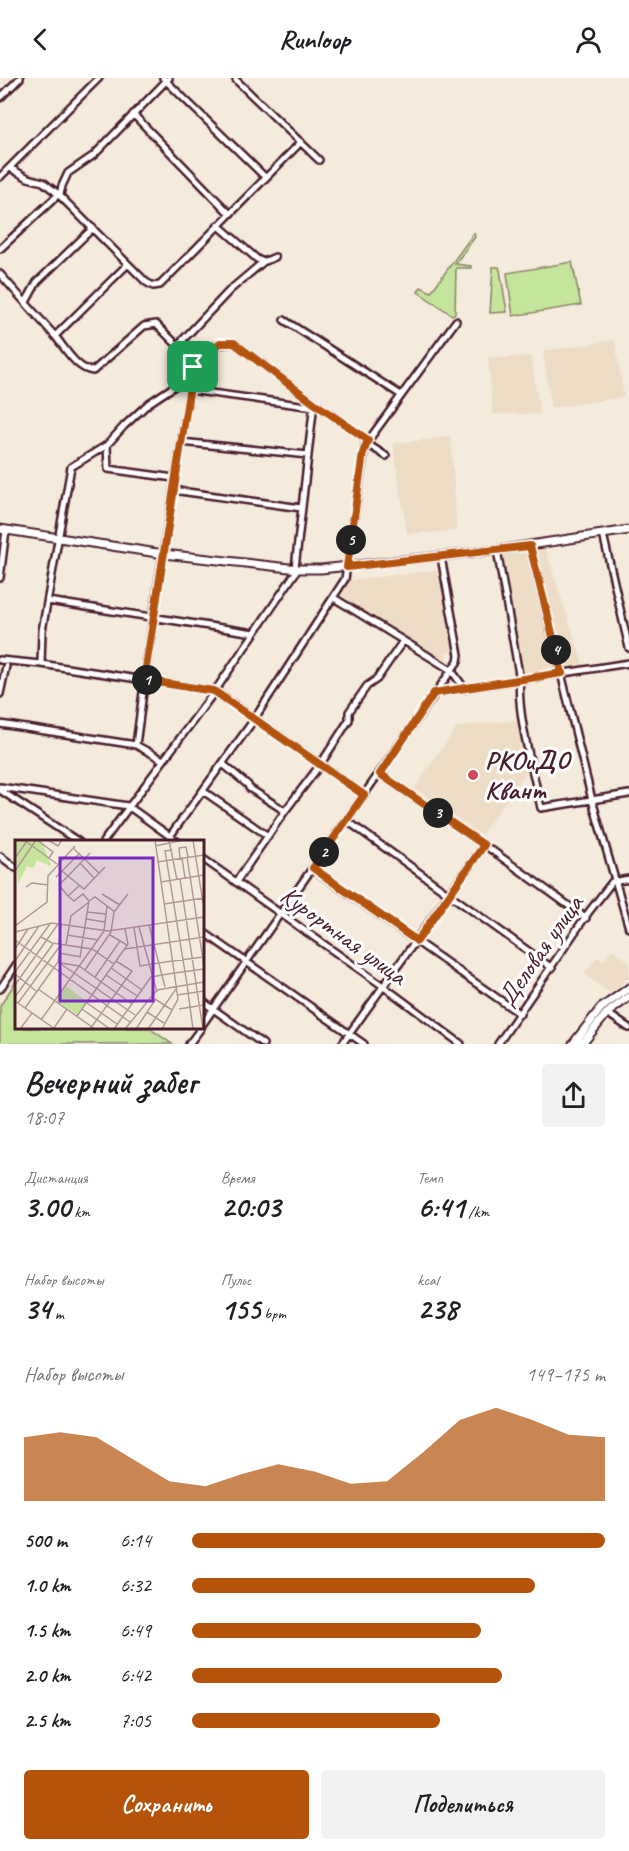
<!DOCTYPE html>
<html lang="ru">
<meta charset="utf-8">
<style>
body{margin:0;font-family:Caveat,sans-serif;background:#f2f2f2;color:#202124;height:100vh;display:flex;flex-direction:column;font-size:22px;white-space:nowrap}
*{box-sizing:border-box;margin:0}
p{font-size:20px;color:#757577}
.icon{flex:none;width:33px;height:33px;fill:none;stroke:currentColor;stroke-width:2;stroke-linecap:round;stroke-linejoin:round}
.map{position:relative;height:966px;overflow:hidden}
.panel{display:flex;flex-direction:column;background:#fff;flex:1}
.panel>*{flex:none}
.pin{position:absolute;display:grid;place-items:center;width:51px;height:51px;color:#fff;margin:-26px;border-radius:12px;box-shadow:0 3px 9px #0006}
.km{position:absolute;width:30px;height:30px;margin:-15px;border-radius:50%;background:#222;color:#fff;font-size:16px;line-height:30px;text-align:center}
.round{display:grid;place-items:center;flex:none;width:63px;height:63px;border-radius:6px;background:#f2f2f2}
.summary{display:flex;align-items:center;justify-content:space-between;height:102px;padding:0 24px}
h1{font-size:33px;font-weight:700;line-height:45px}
.metrics{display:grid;grid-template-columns:repeat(3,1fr);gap:9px;height:102px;padding:6px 24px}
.metrics div{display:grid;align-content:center}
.metrics b{font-size:30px;font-weight:700}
.metrics small{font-size:16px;font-weight:400}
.metrics p{font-size:16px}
.chart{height:168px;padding:12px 24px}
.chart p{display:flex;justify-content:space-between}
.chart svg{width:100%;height:108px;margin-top:6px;fill:#b45309;opacity:.7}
.button{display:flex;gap:12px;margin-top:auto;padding:12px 24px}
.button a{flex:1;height:69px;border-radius:6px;background:#b45309;color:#fff;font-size:24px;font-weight:700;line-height:69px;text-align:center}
.button a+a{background:#f2f2f2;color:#202124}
ul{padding:0 24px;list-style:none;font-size:20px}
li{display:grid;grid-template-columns:96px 72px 1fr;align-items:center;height:45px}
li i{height:15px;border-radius:8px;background:#b45309}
header{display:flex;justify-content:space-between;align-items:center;height:78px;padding:0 24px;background:#fff;font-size:27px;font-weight:700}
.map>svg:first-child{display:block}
</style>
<header><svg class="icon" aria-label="back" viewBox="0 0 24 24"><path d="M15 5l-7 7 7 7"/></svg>Runloop<svg class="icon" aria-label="person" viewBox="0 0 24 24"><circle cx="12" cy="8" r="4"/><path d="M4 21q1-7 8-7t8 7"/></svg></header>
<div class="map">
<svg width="629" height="966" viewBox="0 0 629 966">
<rect width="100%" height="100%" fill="#f4ebdd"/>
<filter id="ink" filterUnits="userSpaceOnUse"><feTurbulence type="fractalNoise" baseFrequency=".0167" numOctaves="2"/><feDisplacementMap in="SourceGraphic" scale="12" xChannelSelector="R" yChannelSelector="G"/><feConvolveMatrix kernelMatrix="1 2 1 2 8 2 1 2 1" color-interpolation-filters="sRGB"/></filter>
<g filter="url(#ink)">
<!-- built -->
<path fill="#edddc6" d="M615 262 624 319 551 330 543 273Z
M531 278 540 336H493L488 280Z
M451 358 457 453 407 456 393 366Z
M545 470 584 589 523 600 501 477Z
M441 492 455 573 446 575 447 584 442 585 340 519 350 502Z
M519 642 527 693 481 757 415 711 421 702 420 701 457 649Z
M612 871 629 884V900L610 915 584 896 597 879 603 883Z"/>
<!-- green -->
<path fill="#c5e49c" stroke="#888264" stroke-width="1.5" d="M474 155 475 159 455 186 471 188V190H456L455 236 452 237 418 214 421 209 431 214Z
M572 184 581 227 513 238 507 195Z
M493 189H499L500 192 507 234 490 235Z
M16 903V950H149L172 966H0V928Z"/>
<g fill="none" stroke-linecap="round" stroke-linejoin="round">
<!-- minor casing -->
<g stroke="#4a1f2b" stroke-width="10">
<path id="minor" d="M163 0 265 99
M236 2 319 82
M0 20 20 0
M133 36 229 135
M10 90 28 100 43 104 57 115 146 204 153 208 160 207 301 64
M0 99 99 0
M60 117 62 108 68 95 94 77 169 0
M218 147 257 181 263 184 275 179
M0 171 59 116
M128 186 55 258C65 270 77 292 93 293L144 248 156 246 186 276 193 289 153 539 136 667
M0 196 55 258
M26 224 37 204 93 150
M284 242 401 317
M178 267 230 212 263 184
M193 289 216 267 234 265 314 325 368 362
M189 312 314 329
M181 364 308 377
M107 367 108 391 174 400
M365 367 372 369 386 378
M173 412 301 430
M603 456 629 570
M530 468 592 722 629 850
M497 472 520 602C516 634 534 696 541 730L629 716
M295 490 314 325
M0 500 6 452
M334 520 451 592 465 611
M48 523 254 555
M0 582 41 586 215 613 364 717
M41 586 42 553 71 389 107 367 124 348 149 325 193 296
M434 615 629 585
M0 616 6 588
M0 646 136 667 163 682
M223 686 248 707 249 710 285 733
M0 709 128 728 178 764
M0 712 79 764
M203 713 268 758
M346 742 552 890
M170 758 253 643 345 501 365 367 456 243
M103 764 215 613 298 491
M490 771 586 840
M0 778 16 790
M202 780 383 908 461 966
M313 791 520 936
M236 804 285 733 320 687 349 642V634L367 608 377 601 403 563
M202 853 364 966
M0 911 16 887
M202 923 263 966
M607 935 629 950
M202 947 458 583 459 577 441 479
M189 966 201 950
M342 966 484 767 380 696
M498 966 588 835 612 804 629 801"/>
</g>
<!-- major casing -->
<g stroke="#4a1f2b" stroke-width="11">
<path id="major" d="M0 451 164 476 298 491H321L497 472 629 452
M573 966 601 930 629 910
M582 966 607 935 629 919"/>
</g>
<!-- minor -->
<use href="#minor" stroke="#fff" stroke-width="5"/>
<!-- major -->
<use href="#major" stroke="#fff" stroke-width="7"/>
</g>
</g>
<g fill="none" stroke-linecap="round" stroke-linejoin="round" filter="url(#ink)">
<!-- route casing -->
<g stroke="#fff" stroke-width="12">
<path id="route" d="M220 265H234L314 325 368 362 363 375 347 489 530 468 562 595 434 615 380 696 484 767 417 863 313 790 364 717 214 613 144 602 193 289Z"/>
</g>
<!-- route -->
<use href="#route" stroke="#b45309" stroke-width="8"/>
</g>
<!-- markers -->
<circle fill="#d1495b" stroke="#fff" stroke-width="2" cx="473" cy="697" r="6"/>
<g text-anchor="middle" stroke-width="6" stroke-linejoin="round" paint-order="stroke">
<!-- poi labels -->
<g font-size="26" font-weight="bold" fill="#4a1f2b" stroke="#fff" text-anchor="start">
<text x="485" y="691">РКОиДО<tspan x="485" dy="30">Квант</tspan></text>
</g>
<!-- street labels -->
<g font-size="26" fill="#4a1f2b" stroke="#fff">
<text transform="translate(344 857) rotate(36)" y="9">Курортная улица</text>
<text transform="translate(540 872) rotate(-55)" y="9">Деловая улица</text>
</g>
</g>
<!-- overview -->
<g transform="translate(15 762)">
<rect width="189" height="189" fill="#f4ebdd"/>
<path d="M0 0H26L36 24 35 26 22 20 18 28 12 26 3 44ZM51 146 72 162 63 175 41 161Z" fill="#c5e49c"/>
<path fill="none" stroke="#b09996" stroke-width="1.5" d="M9 0 42 24M22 0 38 12 34 18M33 0 43 6 47 0M140 0 163 159 147 189M154 0 162 40M178 0 189 69M140 6 169 0M58 8 84 33M157 10 150 11 172 144M172 17 189 126M0 18 12 1M165 18 164 8 171 7 173 17M167 18 170 38M142 22 189 15M65 23 79 38M0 31 21 0M47 31 69 49 90 27M54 35 75 13M41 37 65 13M165 39 181 143M146 42 189 35M64 46 53 56 59 61 68 54 74 61 65 117M11 47 17 43 33 45M87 54 105 65M53 56 44 45 54 35M74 61 80 57 100 72M149 64 189 58M72 72 91 74M71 79 90 82M134 85 150 147M0 86 32 62 33 36 60 6M124 87 142 152M119 88 125 126 157 121M89 91 92 66M0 92 37 83 93 91 189 77M52 95 83 100M95 95 112 105M26 97 37 103 77 109 99 124M0 100 115 182M44 104 46 85M51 105 56 76 74 62M0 109 13 89M110 109 189 97M44 113 66 117M0 121 24 86M158 121 188 117M43 122 120 175M46 123 64 126 117 164M96 128 127 150M70 130 96 92 99 72 113 54M0 132 35 84M160 133 189 129M0 134 21 151M91 135 122 156M80 137 105 101M181 144 188 189M0 145 43 84M172 145 178 189M23 149 80 189M162 155 189 151M0 157 38 104M140 159 157 170M0 161 40 189M3 163 45 106M72 163 102 184M10 168 43 122 46 105M67 169 95 189M164 169 189 165M132 172 149 183M62 176 113 104 110 89M26 180 89 91M39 188 52 169M5 189 17 173M75 189 117 131 101 121M99 189 136 137 159 133M110 189 142 150 189 142M121 189 140 160M133 189 161 149"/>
<path fill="#7b2cbf" fill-opacity="0.15" stroke="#7b2cbf" stroke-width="3" d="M45 18H138V161H45Z"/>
<rect width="189" height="189" fill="none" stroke="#4a1f2b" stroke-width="3"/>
</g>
</svg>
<div class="pin" style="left:193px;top:289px;background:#1e9e55"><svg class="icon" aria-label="arrive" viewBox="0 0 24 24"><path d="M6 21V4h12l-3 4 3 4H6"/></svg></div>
<b class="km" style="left:147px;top:602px">1</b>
<b class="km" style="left:324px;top:774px">2</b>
<b class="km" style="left:438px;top:735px">3</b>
<b class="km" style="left:556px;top:572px">4</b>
<b class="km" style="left:351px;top:462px">5</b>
</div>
<section class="panel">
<div class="summary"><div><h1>Вечерний забег</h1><p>18:07</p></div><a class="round"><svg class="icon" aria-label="share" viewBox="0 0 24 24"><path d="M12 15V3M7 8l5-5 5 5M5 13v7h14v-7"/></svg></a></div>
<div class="metrics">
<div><p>Дистанция</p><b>3.00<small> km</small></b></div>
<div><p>Время</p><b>20:03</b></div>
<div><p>Темп</p><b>6:41<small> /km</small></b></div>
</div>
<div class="metrics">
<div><p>Набор высоты</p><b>34<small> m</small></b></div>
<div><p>Пульс</p><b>155<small> bpm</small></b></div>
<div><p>kcal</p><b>238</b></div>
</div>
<div class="chart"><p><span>Набор высоты</span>149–175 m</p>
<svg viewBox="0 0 160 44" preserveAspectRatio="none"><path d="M0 44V18L10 16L20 18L30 27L40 36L50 38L60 33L70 29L80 32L90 37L100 36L110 24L120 11L130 6L140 11L150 17L160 18V44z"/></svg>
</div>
<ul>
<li><b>500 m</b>6:14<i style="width:100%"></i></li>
<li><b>1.0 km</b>6:32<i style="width:83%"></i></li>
<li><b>1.5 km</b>6:49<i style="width:70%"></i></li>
<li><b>2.0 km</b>6:42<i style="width:75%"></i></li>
<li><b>2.5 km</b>7:05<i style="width:60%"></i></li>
</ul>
<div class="button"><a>Сохранить</a><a>Поделиться</a></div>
</section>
